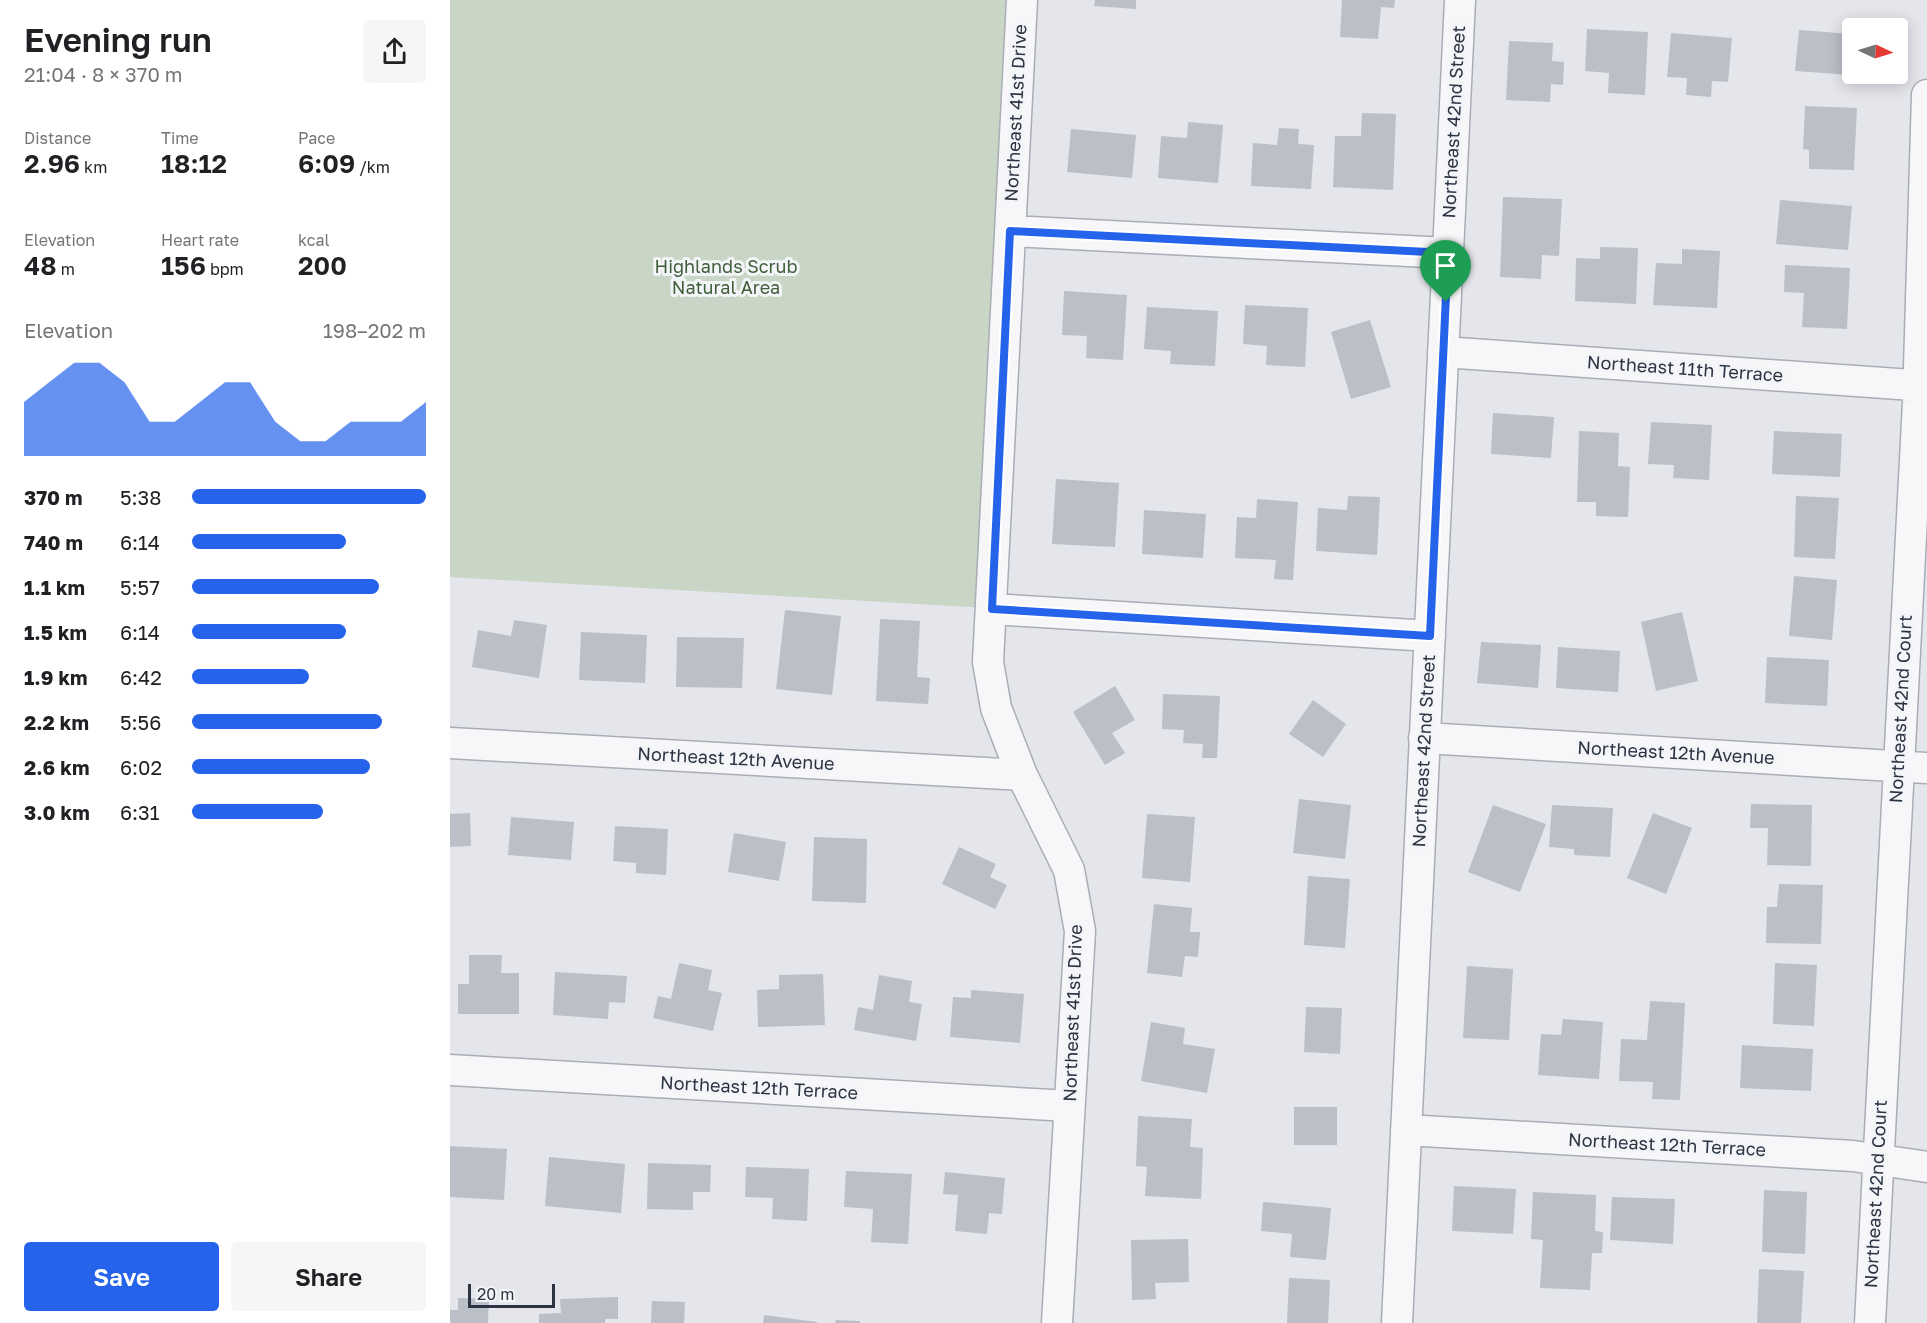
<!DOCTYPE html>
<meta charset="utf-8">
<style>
body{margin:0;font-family:"Golos Text",sans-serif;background:#f6f6f6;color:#202124;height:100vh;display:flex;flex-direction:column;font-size:22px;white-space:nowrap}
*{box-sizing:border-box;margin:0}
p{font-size:20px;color:#757577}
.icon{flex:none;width:33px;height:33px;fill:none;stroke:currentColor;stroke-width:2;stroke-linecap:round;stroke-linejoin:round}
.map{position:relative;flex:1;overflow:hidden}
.side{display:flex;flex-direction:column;background:#fff;width:450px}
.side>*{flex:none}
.needle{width:39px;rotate:94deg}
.tools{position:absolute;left:1392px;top:18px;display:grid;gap:12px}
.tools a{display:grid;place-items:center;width:66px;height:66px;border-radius:6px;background:#fff;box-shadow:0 3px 15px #0003;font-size:30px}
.scale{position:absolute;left:18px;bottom:15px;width:87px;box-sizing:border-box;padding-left:6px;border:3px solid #2c3443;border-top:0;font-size:16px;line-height:21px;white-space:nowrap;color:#2c3443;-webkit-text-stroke:4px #f4f5f8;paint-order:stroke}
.pin{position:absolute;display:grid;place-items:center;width:51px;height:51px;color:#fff;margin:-62px -26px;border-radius:50% 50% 50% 0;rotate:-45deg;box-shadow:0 0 6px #0007}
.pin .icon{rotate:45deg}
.round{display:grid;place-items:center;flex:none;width:63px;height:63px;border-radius:6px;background:#f6f6f6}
.headline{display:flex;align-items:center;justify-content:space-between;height:102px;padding:0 24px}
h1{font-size:33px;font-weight:600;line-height:45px}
.metrics{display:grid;grid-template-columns:repeat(3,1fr);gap:9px;height:102px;padding:6px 24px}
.metrics div{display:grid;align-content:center}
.metrics b{font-size:26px;font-weight:600}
.metrics small{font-size:16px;font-weight:400}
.metrics p{font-size:16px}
.chart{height:168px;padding:12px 24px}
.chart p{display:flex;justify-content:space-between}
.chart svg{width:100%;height:108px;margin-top:6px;fill:#2563eb;opacity:.7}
.action{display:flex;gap:12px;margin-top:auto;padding:12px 24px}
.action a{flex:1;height:69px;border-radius:6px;background:#2563eb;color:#fff;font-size:24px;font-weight:600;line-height:69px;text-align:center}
.action a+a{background:#f6f6f6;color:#202124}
ul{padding:0 24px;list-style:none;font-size:20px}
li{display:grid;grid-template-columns:96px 72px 1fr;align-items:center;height:45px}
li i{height:15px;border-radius:8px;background:#2563eb}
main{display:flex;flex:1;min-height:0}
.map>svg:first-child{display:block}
</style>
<main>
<section class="side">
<div class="headline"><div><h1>Evening run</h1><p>21:04 · 8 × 370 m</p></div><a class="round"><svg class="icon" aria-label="share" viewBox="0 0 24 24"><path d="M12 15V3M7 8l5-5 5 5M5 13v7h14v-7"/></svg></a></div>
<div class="metrics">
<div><p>Distance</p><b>2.96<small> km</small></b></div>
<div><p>Time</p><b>18:12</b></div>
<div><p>Pace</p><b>6:09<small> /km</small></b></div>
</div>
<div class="metrics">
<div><p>Elevation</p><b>48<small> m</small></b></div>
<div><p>Heart rate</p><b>156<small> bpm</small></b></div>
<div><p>kcal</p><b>200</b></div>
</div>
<div class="chart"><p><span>Elevation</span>198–202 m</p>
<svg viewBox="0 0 160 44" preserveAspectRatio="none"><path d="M0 44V22L10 14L20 6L30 6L40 14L50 30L60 30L70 22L80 14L90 14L100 30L110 38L120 38L130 30L140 30L150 30L160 22V44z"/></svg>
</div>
<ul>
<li><b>370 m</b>5:38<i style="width:100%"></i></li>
<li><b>740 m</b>6:14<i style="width:66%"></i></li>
<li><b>1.1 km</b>5:57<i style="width:80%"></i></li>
<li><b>1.5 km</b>6:14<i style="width:66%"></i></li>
<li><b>1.9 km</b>6:42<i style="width:50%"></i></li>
<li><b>2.2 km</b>5:56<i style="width:81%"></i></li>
<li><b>2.6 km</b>6:02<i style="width:76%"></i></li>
<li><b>3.0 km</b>6:31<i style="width:56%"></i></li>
</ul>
<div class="action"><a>Save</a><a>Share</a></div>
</section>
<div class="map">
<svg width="1477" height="1323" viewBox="0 0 1477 1323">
<rect width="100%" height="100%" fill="#e4e6eb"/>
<!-- green -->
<path fill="#c9d5c5" d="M0 0H566L538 608 0 577Z"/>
<!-- building -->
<path fill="#bbbfc8" d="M645 0H686V9L644 6Z
M892 0H945L944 8 931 7 928 39 890 37Z
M1137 29 1198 32 1195 95 1158 93 1159 73 1135 71Z
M1349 30 1402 34V75L1345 71Z
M1221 33 1282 38 1278 82 1262 81 1261 97 1236 95 1237 78 1217 77Z
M1059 41 1103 43 1102 61 1114 62 1113 85 1101 84 1100 102 1056 100Z
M1355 106 1407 108 1404 170 1359 169V150L1353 149Z
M912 113 946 114 943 190 883 187 885 136H911Z
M738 122 773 125 768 183 708 178 711 136 737 138Z
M829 128 849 129 848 144 864 145 861 189 801 186 803 143 827 145Z
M621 129 686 135 682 178 617 172Z
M1053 197 1112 199 1109 256 1092 255 1091 279 1050 277Z
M1330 200 1402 206 1398 250 1326 244Z
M1150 247 1188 248 1186 304 1125 301 1126 258 1150 259Z
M1232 249 1270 251 1267 308 1203 305 1206 263 1232 264Z
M1335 265 1400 268 1397 329 1352 327 1354 293 1334 292Z
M614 291 677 295 673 360 636 358 637 336 612 335Z
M795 305 858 308 855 367 816 365 817 346 793 344Z
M697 307 768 311 765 366 720 364 721 351 694 349Z
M920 320 941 387 901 399 881 332Z
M1043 413 1104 417 1101 458 1041 454Z
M1201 422 1262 425 1259 480 1223 478 1224 465 1198 464Z
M1129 431 1169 433 1168 466 1180 467 1178 517 1146 516V502H1127Z
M1324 431 1392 434 1390 477 1322 474Z
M606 479 669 483 665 547 602 544Z
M898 496 930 497 927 555 866 551 868 508 897 510Z
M1346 496 1389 498 1385 559 1344 557Z
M807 499 848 502 843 580 824 579 826 560 785 558 787 517 806 518Z
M694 510 756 514 753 558 692 554Z
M1344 576 1387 580 1382 640 1339 636Z
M335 610 391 616 382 695 326 689Z
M1232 612 1248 681 1206 691 1191 622Z
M430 619 470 621 467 677 480 678 478 704 426 701Z
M64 620 97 625 89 678 22 667 28 630 61 636Z
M131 632 197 635 195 683 129 680Z
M227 637 294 638 292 688 226 687Z
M1031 642 1091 645 1088 688 1027 683Z
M1108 647 1170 651 1168 692 1106 688Z
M1317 657 1379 660 1377 706 1315 703Z
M665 686 685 720 662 733 675 753 655 765 623 712Z
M713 694 770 696 767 758H752L753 744 733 743 734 730 712 729Z
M863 700 896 724 873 757 839 734Z
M849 799 901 805 895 859 843 853Z
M1301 804 1362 805 1361 866 1317 865 1318 828H1300Z
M1043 805 1096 824 1070 892 1018 872Z
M1102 805 1163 808 1160 857 1124 855V849L1099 847Z
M20 813 21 846 0 847V814Z
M1203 813 1242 828 1216 894 1177 878Z
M697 814 745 817 740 882 692 878Z
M61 817 124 822 121 860 58 855Z
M165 826 218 829 216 875 186 873V863L163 861Z
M284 833 336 842 329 881 278 872Z
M364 837 417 839 416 903 362 901Z
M509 847 546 864 540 877 557 885 545 909 492 884Z
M858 876 900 879 895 948 854 945Z
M1329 884 1373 885 1371 944 1316 943 1317 907H1327Z
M704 904 742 908 740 932H750L748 957 735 956 732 977 697 973Z
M19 955H52L51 973H69V1014H8V984H19Z
M229 963 262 970 258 990 272 993 263 1031 203 1018 208 996 221 999Z
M1325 963 1367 965 1364 1026 1323 1024Z
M1017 966 1063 969 1059 1040 1013 1038Z
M105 972 177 976 175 1003 159 1002 158 1019 103 1015Z
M373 974 375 1025 308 1027 307 990 329 989V975Z
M429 975 462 981 459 1002 472 1004 466 1041 404 1030 408 1007 423 1010Z
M521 990 574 994 570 1043 500 1037 503 997 521 998Z
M1200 1001 1235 1003 1230 1100 1202 1099 1203 1082 1169 1081 1171 1039 1197 1040Z
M856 1007 892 1008 890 1054 854 1052Z
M1113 1019 1153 1022 1149 1079 1088 1075 1091 1034 1111 1035Z
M701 1022 735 1028 733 1044 765 1049 757 1093 691 1081Z
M1292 1045 1363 1049 1361 1091 1290 1088Z
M844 1107H887V1145H844Z
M688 1116 742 1119 740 1147 753 1148 751 1199 695 1196 697 1167 686 1166Z
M0 1146 57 1149 54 1200 0 1197Z
M99 1157 175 1164 171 1213 95 1206Z
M198 1163 261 1165 260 1192H243V1210L197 1209Z
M296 1167 359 1169 357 1221 322 1219 323 1198 295 1197Z
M396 1171 462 1174 458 1244 421 1242 423 1209 394 1207Z
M495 1172 555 1178 552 1214 539 1213 537 1234 505 1231 508 1195 493 1194Z
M1004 1186 1066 1189 1063 1234 1002 1231Z
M1314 1190 1357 1192 1355 1254 1312 1252Z
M1083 1192 1146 1195 1145 1231 1153 1232 1152 1253H1142L1140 1290 1090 1288 1093 1240 1081 1239Z
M1162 1197 1225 1199 1223 1244 1160 1240Z
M813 1202 881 1208 876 1260 840 1257 842 1234 811 1231Z
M738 1239 739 1282 705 1283 706 1299 682 1300 681 1240Z
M1309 1269 1354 1271 1351 1323H1307Z
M839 1278 880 1280 878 1323H837Z
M168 1297V1319H155V1323H89V1314L111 1313 110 1299Z
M8 1298 39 1299 38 1323H0V1310H8Z
M202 1301 235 1302 234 1323H201Z
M314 1315 367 1322V1323H313Z
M386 1320 410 1321V1323H385Z"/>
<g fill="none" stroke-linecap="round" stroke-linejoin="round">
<!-- minor casing -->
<g stroke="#a9adb5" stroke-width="33">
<path id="minor" d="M572 0 538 662 546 708 572 775 619 870 630 931 607 1323
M560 231 998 253
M993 352 1477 386
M542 609 980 636
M974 738 1477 768
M0 743 572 775
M0 1070 619 1106
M956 1130 1403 1156 1477 1167
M947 1323 1010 0
M1420 1323 1468 402 1477 95"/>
</g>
<!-- minor -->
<use href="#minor" stroke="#f7f7f9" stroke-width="30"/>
</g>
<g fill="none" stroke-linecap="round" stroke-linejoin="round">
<!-- route casing -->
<g stroke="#fff" stroke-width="12">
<path id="route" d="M560 231 998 253 980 636 542 609Z"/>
</g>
<!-- route -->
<use href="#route" stroke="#2563eb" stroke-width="8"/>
</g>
<g text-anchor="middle" stroke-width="6" stroke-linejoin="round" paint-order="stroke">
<!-- street labels -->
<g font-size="18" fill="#2c3443" stroke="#f4f5f8">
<text transform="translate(566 113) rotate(-87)" y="6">Northeast 41st Drive</text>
<text transform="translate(1004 122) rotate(-87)" y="6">Northeast 42nd Street</text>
<text transform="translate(1235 369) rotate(4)" y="6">Northeast 11th Terrace</text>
<text transform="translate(1451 709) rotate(-87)" y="6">Northeast 42nd Court</text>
<text transform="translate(974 751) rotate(-87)" y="6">Northeast 42nd Street</text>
<text transform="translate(1226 753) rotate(3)" y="6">Northeast 12th Avenue</text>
<text transform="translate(286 759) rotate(3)" y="6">Northeast 12th Avenue</text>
<text transform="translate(623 1013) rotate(-88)" y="6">Northeast 41st Drive</text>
<text transform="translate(309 1088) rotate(3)" y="6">Northeast 12th Terrace</text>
<text transform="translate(1217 1145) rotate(3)" y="6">Northeast 12th Terrace</text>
<text transform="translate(1426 1194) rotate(-87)" y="6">Northeast 42nd Court</text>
</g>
<!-- park labels -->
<g font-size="18" fill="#3f5e3a" stroke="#f4f5f8">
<text x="276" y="273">Highlands Scrub<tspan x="276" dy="21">Natural Area</tspan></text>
</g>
</g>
</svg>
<div class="tools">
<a><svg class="needle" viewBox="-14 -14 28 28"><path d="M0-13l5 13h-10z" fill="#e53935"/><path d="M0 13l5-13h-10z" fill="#757577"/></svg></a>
</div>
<div class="scale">20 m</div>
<div class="pin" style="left:996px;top:302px;background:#1e9e55"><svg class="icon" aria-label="arrive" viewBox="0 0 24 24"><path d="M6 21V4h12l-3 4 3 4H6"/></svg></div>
</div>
</main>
